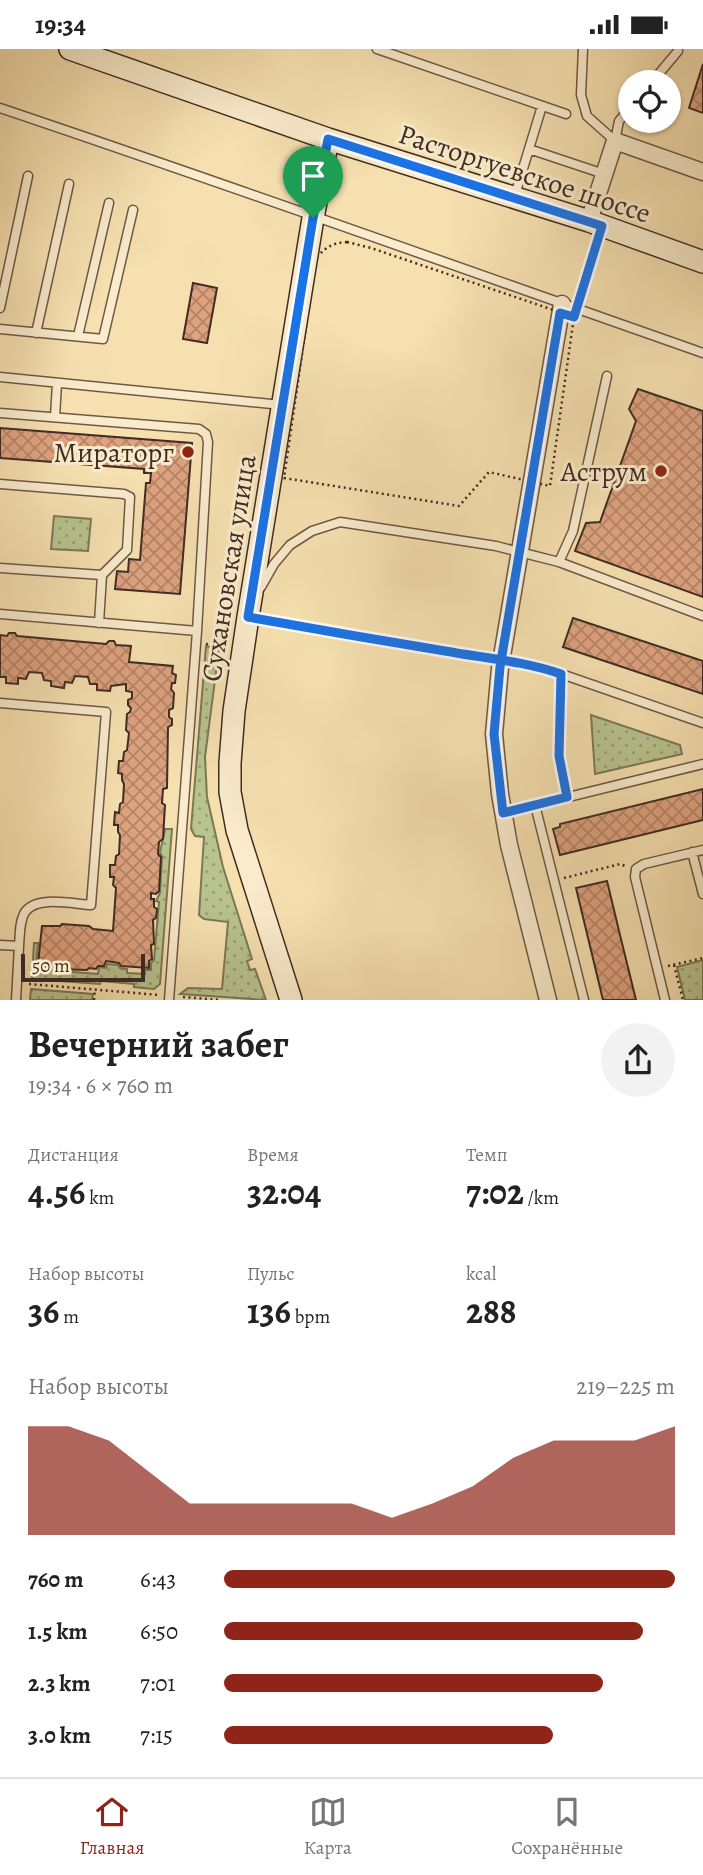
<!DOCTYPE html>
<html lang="ru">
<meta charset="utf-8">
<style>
body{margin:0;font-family:Alegreya,serif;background:#f2f2f2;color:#222;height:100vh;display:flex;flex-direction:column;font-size:26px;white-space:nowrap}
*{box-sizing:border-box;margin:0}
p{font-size:23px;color:#767676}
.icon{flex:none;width:38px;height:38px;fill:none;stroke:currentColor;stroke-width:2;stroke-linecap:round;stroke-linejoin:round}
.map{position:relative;height:951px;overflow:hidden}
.panel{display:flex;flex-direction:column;background:#fff;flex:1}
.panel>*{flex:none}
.tools{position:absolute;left:618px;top:21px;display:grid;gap:14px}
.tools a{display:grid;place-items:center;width:63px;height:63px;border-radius:50%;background:#fff;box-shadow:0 2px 5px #0004;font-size:35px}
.scale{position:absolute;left:21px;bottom:18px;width:124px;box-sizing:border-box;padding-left:7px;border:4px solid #402c23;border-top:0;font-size:19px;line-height:24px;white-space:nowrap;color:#402c23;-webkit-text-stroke:5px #f9ebcc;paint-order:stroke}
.pin{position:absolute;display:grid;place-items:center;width:60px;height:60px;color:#fff;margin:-72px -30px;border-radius:50% 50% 50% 0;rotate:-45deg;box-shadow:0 0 7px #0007}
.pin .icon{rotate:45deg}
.round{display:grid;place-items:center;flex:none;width:74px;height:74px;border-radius:37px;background:#f2f2f2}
.overview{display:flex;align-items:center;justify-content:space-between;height:119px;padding:0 28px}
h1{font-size:38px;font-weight:700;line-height:52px}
.figures{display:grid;grid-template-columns:repeat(3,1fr);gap:10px;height:119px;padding:7px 28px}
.figures div{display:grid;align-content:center}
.figures b{font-size:35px;font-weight:700}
.figures small{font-size:19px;font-weight:400}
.figures p{font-size:19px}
.chart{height:196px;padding:14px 28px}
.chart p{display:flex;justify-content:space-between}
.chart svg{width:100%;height:126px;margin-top:7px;fill:#8f2418;opacity:.7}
ul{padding:0 28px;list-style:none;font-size:23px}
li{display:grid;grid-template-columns:112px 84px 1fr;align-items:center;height:52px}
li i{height:18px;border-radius:9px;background:#8f2418}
.status{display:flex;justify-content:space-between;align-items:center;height:49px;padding:0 35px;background:#fff;direction:ltr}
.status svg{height:19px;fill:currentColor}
.menu{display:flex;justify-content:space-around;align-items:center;height:98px;border-top:2px solid #e0e0e0;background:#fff;font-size:19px;color:#767676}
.menu a{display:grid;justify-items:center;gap:4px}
.menu .on{color:#8f2418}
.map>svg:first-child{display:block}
</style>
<div class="status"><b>19:34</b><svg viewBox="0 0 49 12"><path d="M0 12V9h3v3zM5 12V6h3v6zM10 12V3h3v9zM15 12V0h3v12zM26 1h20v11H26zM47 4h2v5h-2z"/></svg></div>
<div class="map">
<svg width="703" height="951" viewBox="0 0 703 951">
<defs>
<pattern id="green-dots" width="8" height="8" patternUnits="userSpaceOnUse" patternTransform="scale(1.75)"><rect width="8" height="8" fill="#b8c38e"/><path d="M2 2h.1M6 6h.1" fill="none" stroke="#979f74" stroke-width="1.8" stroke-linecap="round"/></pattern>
<pattern id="building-cross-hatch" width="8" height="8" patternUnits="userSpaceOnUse" patternTransform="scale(1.75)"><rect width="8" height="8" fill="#dea27f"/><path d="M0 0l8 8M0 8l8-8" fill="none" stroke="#b58468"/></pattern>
</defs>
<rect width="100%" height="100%" fill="#f6e0b0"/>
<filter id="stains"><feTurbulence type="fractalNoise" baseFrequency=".00286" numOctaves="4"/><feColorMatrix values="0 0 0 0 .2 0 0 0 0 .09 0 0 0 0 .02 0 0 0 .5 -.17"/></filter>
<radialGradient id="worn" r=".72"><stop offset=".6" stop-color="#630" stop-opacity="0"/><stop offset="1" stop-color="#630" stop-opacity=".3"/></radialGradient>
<!-- green -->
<path fill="url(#green-dots)" stroke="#7c7858" stroke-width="2" d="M54 467 91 470 88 502 51 500Z
M206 597 219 600 205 708 207 748 223 818 252 910 247 912 250 921 255 920 266 951 180 945 188 939 222 940 228 873 204 870 199 866 204 788 195 787 191 780Z
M591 666 680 696 682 705 595 725Z
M165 780H172L160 935 154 940 134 938V935L101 932 100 935 32 930 34 894H38L36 916 49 918V921L98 925 99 918 106 919 107 915 118 916 120 919 127 920V924L145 925V921H151V914L154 911 159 853 156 852 160 844 162 807 160 804C161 795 164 789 165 780Z
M703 911V951H685L677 918Z
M31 940 93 945 92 951H30Z"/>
<!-- building -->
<path fill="url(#building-cross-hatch)" stroke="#402c23" stroke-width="2" d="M703 15V64L689 59Z
M193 234 217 239 207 294 183 290Z
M638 340 703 362V548L575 502 586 474 600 473 636 372 629 360Z
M0 379 192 394 180 545 115 540 117 522 128 523 129 510 140 511 146 434H150L151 424H144V420L0 409Z
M573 569 703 612V645L563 598Z
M9 584H15L17 587 106 595 109 592H114L116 596 131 597 129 613 173 617 172 624 176 626 175 634H172L171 640 174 644 173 659 169 661V668L172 670V676L168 678 167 739 163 740 162 754 165 756 163 790 159 793 158 805 161 808 159 842 156 845 151 844V850H154V858L157 860 156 869 153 871 154 895 151 896 152 910 149 912V919L121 917 119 914 106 912 104 917H98L96 920 89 919 87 921 57 920 54 916 38 915 42 877H60L62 875 89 877 93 880 113 882 116 839 113 836 114 828H110V816H115L116 807 119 805 120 786 118 783V776H114L115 763 119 764 120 755 123 753 124 735 122 731V725L118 724 119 712H123L124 703 127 701 129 684 126 681 127 665 130 663 131 659 128 656V651L132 649V643L126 642V635L111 637 110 642 97 641V635H90L88 628 75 627 72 634 65 633 64 639 51 637V632L44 631 42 624 29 623 26 630 18 629V635L6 634V628H0V586L7 587Z
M703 740V771L560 806 553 780 560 778V775Z
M607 832 620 886 636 951H603L576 839Z"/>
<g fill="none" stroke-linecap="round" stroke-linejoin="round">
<!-- lane casing -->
<g stroke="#6e5946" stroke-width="11">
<path id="lane" d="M377 0 566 65
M583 0 581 46 587 67 615 92 619 72 630 59
M652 33 678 2
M0 59C235 138 469 222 703 304
M529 100 604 125
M515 146 542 57
M0 259 28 127
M0 280 103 290 133 161
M36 284 69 135
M78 287 109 154
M0 328 282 356
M0 364 199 380 206 385 208 393 197 582
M55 368 57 334
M0 435 124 445 130 448 127 501 102 526 99 574
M559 513 573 482 607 327
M0 519 102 526
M261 538 274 515 290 496 312 482 340 473 496 497 559 513 703 567
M0 565 197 582 169 951
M248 568 544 619 703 674
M561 625 559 707 567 748
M0 654 106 663 91 856C73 855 37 846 25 863 19 873 20 887 19 897
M535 756 584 951
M503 764 703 715
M692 803 703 845
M0 896 19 897 16 951
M665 951 635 828 636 820 644 815 703 801"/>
</g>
<!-- street casing -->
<g stroke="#6e5946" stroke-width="19">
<path id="street" d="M589 172 615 92 703 123
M548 951 509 796 500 745 494 685 500 619 562 255"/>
</g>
<!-- secondary casing -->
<g stroke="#402c23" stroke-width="24">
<path id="secondary" d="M70 0 328 90 589 172 703 213
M291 951 237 781 230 743V714L234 662 248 568 313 169 328 90"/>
</g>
<!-- path -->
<path stroke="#402c23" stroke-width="2.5" stroke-dasharray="2 3.5" stroke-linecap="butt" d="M347 193 371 199 574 268 550 437 489 423 459 457 284 429 316 209C326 198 332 194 347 193Z
M580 247 597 193
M206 595 224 598
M564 829 620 815 625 817
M674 916 683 951
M668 917 703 909
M29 935 159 946
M183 948 221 951
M94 951 95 940"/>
<!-- lane -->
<use href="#lane" stroke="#f9ebcc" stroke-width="8"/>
<!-- street -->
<use href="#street" stroke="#f9ebcc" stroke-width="16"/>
<!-- secondary -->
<use href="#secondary" stroke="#f9ebcc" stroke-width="21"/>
</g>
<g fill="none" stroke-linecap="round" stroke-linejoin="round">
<!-- route casing -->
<g stroke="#fff" stroke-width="14">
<path id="route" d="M313 169 248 568C314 580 379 591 445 602 483 609 524 612 561 625L559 707 567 748 503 764 494 685 500 618 501 612 560 264 574 268 602 177 328 90 313 169"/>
</g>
<!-- route -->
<use href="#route" stroke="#1a73e8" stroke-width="9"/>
</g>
<!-- markers -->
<g fill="#8f2418" stroke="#f9ebcc" stroke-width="2.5">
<circle cx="188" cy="403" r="7"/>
<circle cx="661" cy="422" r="7"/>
</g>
<g text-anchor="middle" stroke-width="6" stroke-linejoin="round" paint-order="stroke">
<!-- street labels -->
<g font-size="28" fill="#402c23" stroke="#f9ebcc">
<text transform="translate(525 124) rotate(18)" y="10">Расторгуевское шоссе</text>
<text transform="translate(228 519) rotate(-81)" y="10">Сухановская улица</text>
</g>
<!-- poi labels -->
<g font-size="28" fill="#402c23" stroke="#f9ebcc" text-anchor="end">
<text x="174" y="413">Мираторг</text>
<text x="647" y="432">Аструм</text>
</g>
</g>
<rect width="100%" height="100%" filter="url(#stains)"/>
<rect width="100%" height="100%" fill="url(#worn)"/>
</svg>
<div class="tools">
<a><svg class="icon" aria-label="locate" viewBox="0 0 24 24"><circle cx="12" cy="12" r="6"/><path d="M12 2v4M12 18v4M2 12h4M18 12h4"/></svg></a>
</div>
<div class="scale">50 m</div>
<div class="pin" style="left:313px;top:169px;background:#1e9e55"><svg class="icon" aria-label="arrive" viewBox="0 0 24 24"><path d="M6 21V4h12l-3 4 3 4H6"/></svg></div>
</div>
<section class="panel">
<div class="overview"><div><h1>Вечерний забег</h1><p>19:34 · 6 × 760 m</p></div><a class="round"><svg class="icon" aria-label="share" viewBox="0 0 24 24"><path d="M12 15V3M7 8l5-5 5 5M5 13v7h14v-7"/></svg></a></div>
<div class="figures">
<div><p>Дистанция</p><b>4.56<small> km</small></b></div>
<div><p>Время</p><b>32:04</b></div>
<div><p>Темп</p><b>7:02<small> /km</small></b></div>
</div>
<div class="figures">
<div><p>Набор высоты</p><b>36<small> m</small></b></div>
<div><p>Пульс</p><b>136<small> bpm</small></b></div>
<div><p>kcal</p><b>288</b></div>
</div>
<div class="chart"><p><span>Набор высоты</span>219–225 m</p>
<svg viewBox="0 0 160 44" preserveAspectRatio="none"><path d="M0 44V6L10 6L20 11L30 22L40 33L50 33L60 33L70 33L80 33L90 38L100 33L110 27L120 17L130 11L140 11L150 11L160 6V44z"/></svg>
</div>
<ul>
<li><b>760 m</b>6:43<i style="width:100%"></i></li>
<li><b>1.5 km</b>6:50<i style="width:93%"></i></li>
<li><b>2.3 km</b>7:01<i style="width:84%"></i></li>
<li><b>3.0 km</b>7:15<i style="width:73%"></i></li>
</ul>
</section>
<nav class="menu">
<a class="on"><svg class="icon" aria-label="home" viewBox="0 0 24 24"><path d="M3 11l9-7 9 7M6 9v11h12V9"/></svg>Главная</a>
<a><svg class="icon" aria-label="map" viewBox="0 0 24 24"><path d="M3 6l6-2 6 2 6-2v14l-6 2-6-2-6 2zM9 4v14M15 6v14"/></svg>Карта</a>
<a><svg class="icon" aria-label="saved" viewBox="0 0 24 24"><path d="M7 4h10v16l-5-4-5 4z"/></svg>Сохранённые</a>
</nav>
